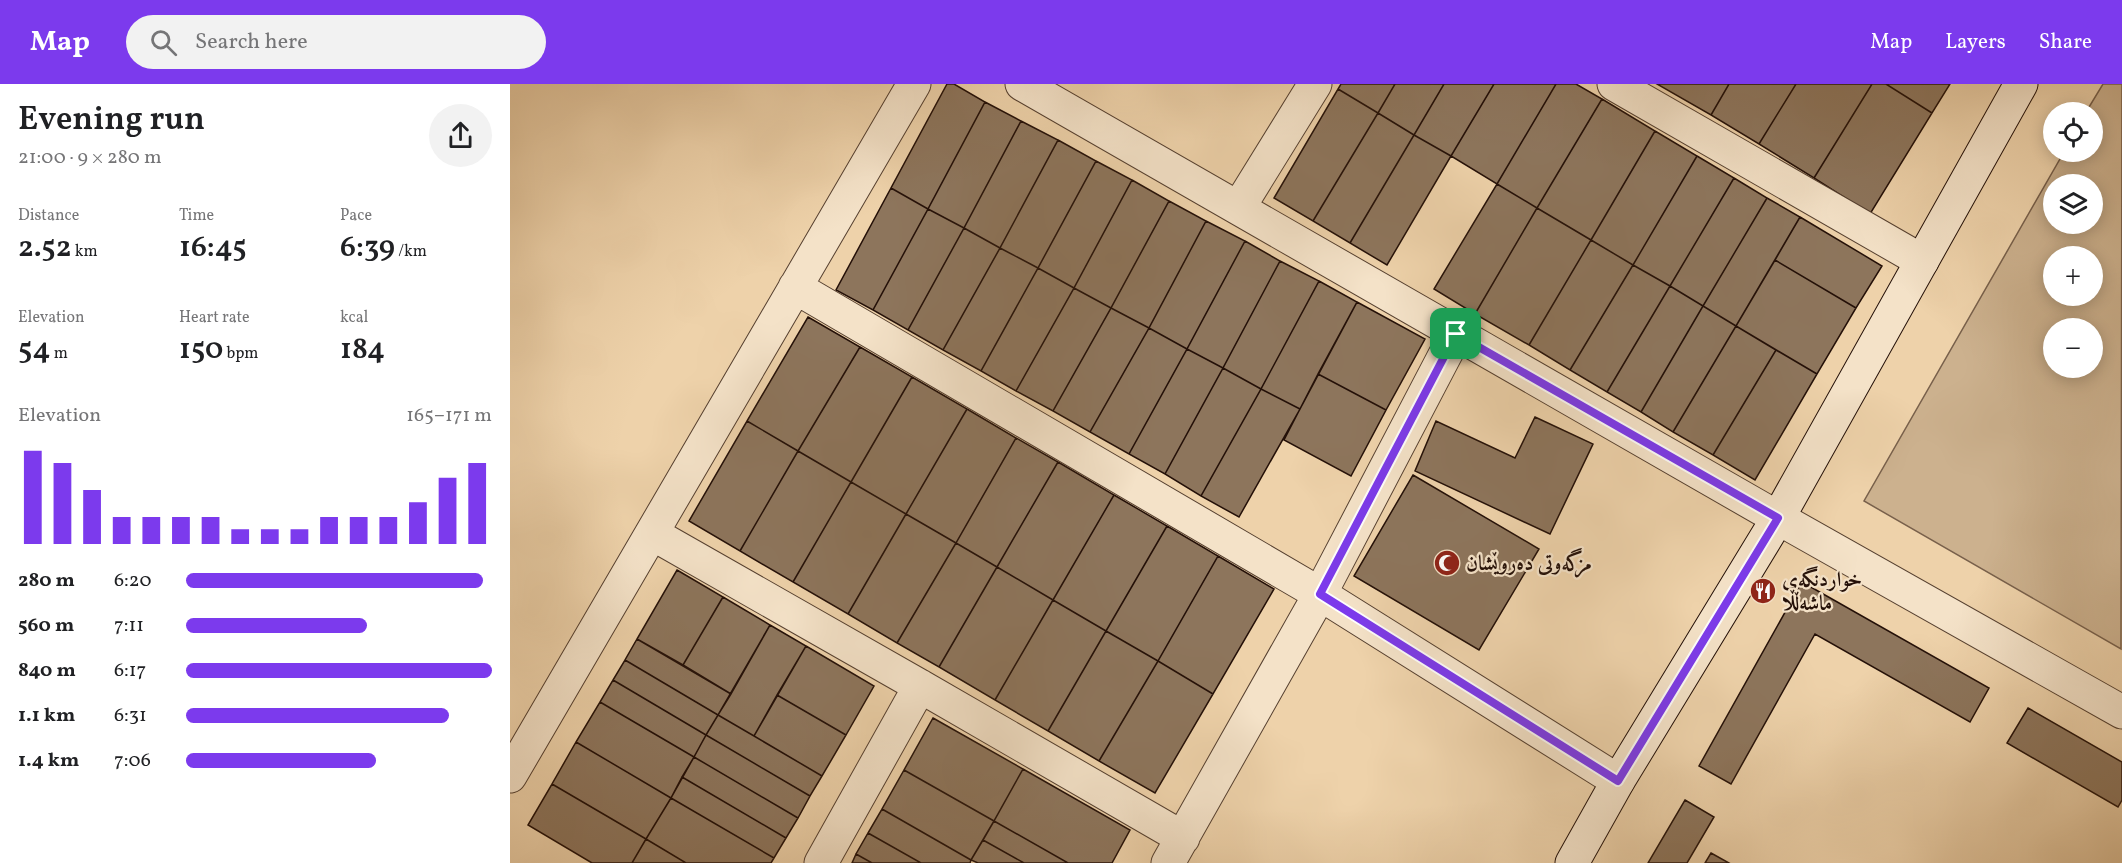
<!DOCTYPE html>
<meta charset="utf-8">
<style>
body{margin:0;font-family:Vollkorn,Amiri,serif;background:#f2f2f2;color:#202124;height:100vh;display:flex;flex-direction:column;font-size:22px;white-space:nowrap}
*{box-sizing:border-box;margin:0}
p{font-size:20px;color:#757577}
.icon{flex:none;width:33px;height:33px;fill:none;stroke:currentColor;stroke-width:2;stroke-linecap:round;stroke-linejoin:round}
.map{position:relative;flex:1;overflow:hidden}
.sheet{display:flex;flex-direction:column;background:#fff;width:510px}
.sheet>*{flex:none}
.tools{position:absolute;left:1533px;top:18px;display:grid;gap:12px}
.tools a{display:grid;place-items:center;width:60px;height:60px;border-radius:50%;background:#fff;box-shadow:0 3px 15px #0003;font-size:30px}
.pin{position:absolute;display:grid;place-items:center;width:51px;height:51px;color:#fff;margin:-26px;border-radius:12px;box-shadow:0 3px 9px #0006}
.round{display:grid;place-items:center;flex:none;width:63px;height:63px;border-radius:32px;background:#f2f2f2}
.summary{display:flex;align-items:center;justify-content:space-between;height:102px;padding:0 18px}
h1{font-size:33px;font-weight:600;line-height:45px}
.metrics{display:grid;grid-template-columns:repeat(3,1fr);gap:9px;height:102px;padding:6px 18px}
.metrics div{display:grid;align-content:center}
.metrics b{font-size:30px;font-weight:600}
.metrics small{font-size:16px;font-weight:400}
.metrics p{font-size:16px}
.chart{height:168px;padding:12px 18px}
.chart p{display:flex;justify-content:space-between}
.chart svg{width:100%;height:108px;margin-top:6px;stroke:#7c3aed;stroke-width:6}
ul{padding:0 18px;list-style:none;font-size:20px}
li{display:grid;grid-template-columns:96px 72px 1fr;align-items:center;height:45px}
li i{height:15px;border-radius:8px;background:#7c3aed}
header{display:flex;align-items:center;gap:36px;box-sizing:border-box;height:84px;padding:0 30px;background:#7c3aed;color:#fff}
header strong{font-size:28px}
nav{display:flex;gap:33px;margin-inline-start:auto;font-size:21px}
.search{width:420px;height:54px;background:#f2f2f2;display:flex;align-items:center;gap:15px;box-sizing:border-box;padding:0 21px;border-radius:33px;color:#757577;font-size:22px}
main{display:flex;flex:1;min-height:0}
.map>svg:first-child{display:block}
</style>
<header>
<strong>Map</strong>
<div class="search"><svg class="icon" aria-label="search" viewBox="0 0 24 24"><circle cx="10" cy="10" r="6"/><path d="M15 15l6 6"/></svg>Search here</div>
<nav><a>Map</a><a>Layers</a><a>Share</a></nav>
</header>
<main>
<section class="sheet">
<div class="summary"><div><h1>Evening run</h1><p>21:00 · 9 × 280 m</p></div><a class="round"><svg class="icon" aria-label="share" viewBox="0 0 24 24"><path d="M12 15V3M7 8l5-5 5 5M5 13v7h14v-7"/></svg></a></div>
<div class="metrics">
<div><p>Distance</p><b>2.52<small> km</small></b></div>
<div><p>Time</p><b>16:45</b></div>
<div><p>Pace</p><b>6:39<small> /km</small></b></div>
</div>
<div class="metrics">
<div><p>Elevation</p><b>54<small> m</small></b></div>
<div><p>Heart rate</p><b>150<small> bpm</small></b></div>
<div><p>kcal</p><b>184</b></div>
</div>
<div class="chart"><p><span>Elevation</span>165–171 m</p>
<svg viewBox="0 0 160 44" preserveAspectRatio="none"><path d="M5 44V6M15 44V11M25 44V22M35 44V33M45 44V33M55 44V33M65 44V33M75 44V38M85 44V38M95 44V38M105 44V33M115 44V33M125 44V33M135 44V27M145 44V17M155 44V11"/></svg>
</div>
<ul>
<li><b>280 m</b>6:20<i style="width:97%"></i></li>
<li><b>560 m</b>7:11<i style="width:59%"></i></li>
<li><b>840 m</b>6:17<i style="width:100%"></i></li>
<li><b>1.1 km</b>6:31<i style="width:86%"></i></li>
<li><b>1.4 km</b>7:06<i style="width:62%"></i></li>
</ul>
</section>
<div class="map">
<svg width="1612" height="779" viewBox="0 0 1612 779">
<rect width="100%" height="100%" fill="#eed2aa"/>
<filter id="stains"><feTurbulence type="fractalNoise" baseFrequency=".00333" numOctaves="4"/><feColorMatrix values="0 0 0 0 .2 0 0 0 0 .09 0 0 0 0 .02 0 0 0 .5 -.17"/></filter>
<radialGradient id="worn" r=".72"><stop offset=".6" stop-color="#630" stop-opacity="0"/><stop offset="1" stop-color="#630" stop-opacity=".3"/></radialGradient>
<!-- green -->
<path fill="#ccb18e" stroke="#78604b" stroke-width="1.5" fill-rule="evenodd" d="M1593 0H1612L1611 565 1354 417 1554 68H1582V28H1576ZM1544 100H1582V140H1544ZM1544 172H1582V212H1544ZM1544 244H1582V284H1544Z"/>
<!-- building -->
<path fill="#8d755c" stroke="#241008" stroke-width="1.5" d="M437 0H444L475 18 418 125 381 104Z
M831 0H885L868 29 828 5Z
M885 0H934L904 51 868 29Z
M934 0H984L941 72 904 51Z
M984 0H1046L987 100 941 72Z
M1046 0H1066L1092 15 1027 124 987 100Z
M1147 0H1219L1201 31Z
M1219 0H1286L1249 60 1201 31Z
M1286 0H1362L1304 94 1249 60Z
M1362 0H1376L1422 29 1360 130 1304 94Z
M1376 0H1440L1422 29Z
M828 5 868 29 803 137 764 114Z
M1092 15 1145 47 1081 156 1027 124Z
M475 18 511 37 454 144 418 125Z
M868 29 904 51 840 159 803 137Z
M511 37 548 56 490 164 454 144Z
M1145 47 1187 72 1123 181 1081 156Z
M904 51 941 72 877 181 840 159Z
M548 56 586 77 528 184 490 164Z
M1187 72 1224 94 1160 202 1123 181Z
M586 77 622 96 564 204 528 184Z
M1224 94 1257 114 1193 222 1160 202Z
M622 96 659 117 601 224 564 204Z
M987 100 1027 124 965 230 924 205Z
M381 104 418 125 363 226 326 206Z
M1257 114 1290 133 1226 242 1193 222Z
M659 117 696 137 639 244 601 224Z
M1027 124 1081 156 1019 261 965 230Z
M418 125 454 144 398 246 363 226Z
M1290 133 1372 182 1346 224 1265 176Z
M696 137 735 157 677 265 639 244Z
M454 144 490 164 433 266 398 246Z
M1081 156 1123 181 1060 286 1019 261Z
M735 157 770 177 713 284 677 265Z
M490 164 528 184 471 287 433 266Z
M1265 176 1346 224 1307 290 1226 242Z
M770 177 809 197 751 305 713 284Z
M1123 181 1160 202 1097 308 1060 286Z
M528 184 564 204 506 307 471 287Z
M809 197 847 218 790 325 751 305Z
M1160 202 1193 222 1131 328 1097 308Z
M564 204 601 224 543 327 506 307Z
M847 218 915 255 876 326 808 290Z
M1193 222 1226 242 1163 348 1131 328Z
M601 224 639 244 580 348 543 327Z
M298 233 350 263 288 367 237 337Z
M1226 242 1266 266 1203 371 1163 348Z
M639 244 677 265 619 370 580 348Z
M350 263 402 293 341 398 288 367Z
M677 265 713 284 655 390 619 370Z
M1266 266 1307 290 1245 396 1203 371Z
M713 284 751 305 691 412 655 390Z
M808 290 876 326 841 392 774 356Z
M402 293 457 325 396 430 341 398Z
M751 305 790 325 729 433 691 412Z
M457 325 506 354 446 459 396 430Z
M1025 333 1083 360 1040 450 905 387 926 337 1005 374Z
M237 337 288 367 230 467 179 437Z
M506 354 548 378 487 483 446 459Z
M288 367 341 398 283 498 230 467Z
M548 378 604 411 543 516 487 483Z
M903 391 1029 465 969 566 844 492Z
M341 398 396 430 338 530 283 498Z
M604 411 657 442 596 547 543 516Z
M396 430 446 459 387 559 338 530Z
M657 442 708 472 648 577 596 547Z
M446 459 487 483 429 583 387 559Z
M708 472 764 505 703 610 648 577Z
M487 483 543 516 485 616 429 583Z
M167 486 213 513 173 581 127 555Z
M1292 498 1479 604 1460 638 1305 550 1221 700 1189 682Z
M213 513 260 541 221 610 173 581Z
M543 516 596 547 538 647 485 616Z
M260 541 296 562 244 652 208 631Z
M596 547 648 577 589 677 538 647Z
M127 555 221 610 208 631 115 576Z
M296 562 364 602 336 651 267 611Z
M115 576 208 631 196 651 103 596Z
M648 577 703 610 645 709 589 677Z
M103 596 196 651 184 673 90 618Z
M267 611 336 651 312 692 244 652Z
M90 618 184 673 161 714 66 658Z
M1518 624 1612 678V716L1608 723 1497 659Z
M208 631 312 692 300 712 196 651Z
M423 634 513 685 484 737 394 686Z
M196 651 300 712 288 734 184 673Z
M66 658 161 714 136 755 42 700Z
M184 673 288 734 276 754 172 693Z
M513 685 620 746 602 779H558L484 737Z
M394 686 484 737 461 776 372 725Z
M172 693 276 754 264 774 161 714Z
M42 700 136 755 122 779H82L18 741Z
M161 714 264 774 261 779H176L136 755Z
M1175 716 1204 733 1177 779H1138Z
M372 725 461 776 460 779H411L358 749Z
M484 737 558 779H514L473 756Z
M358 749 411 779H362L346 770Z
M136 755 176 779H122Z
M473 756 514 779H468L461 776Z
M1201 769 1219 779H1195Z
M346 770 362 779H342Z"/>
<g fill="none" stroke-linecap="round" stroke-linejoin="round">
<!-- street casing -->
<g stroke="#564030" stroke-width="35">
<path id="street" d="M512 0 1268 434 1612 628
M1104 0 1412 177
M729 123 805 0
M285 203 810 510 1108 697
M143 450 410 602 673 754
M0 692 404 0
M311 779 410 602
M658 779 810 510 946 250"/>
</g>
<!-- secondary casing -->
<g stroke="#241008" stroke-width="35">
<path id="secondary" d="M1062 779 1108 697 1268 434 1511 0"/>
</g>
<!-- street -->
<use href="#street" stroke="#f4e2c8" stroke-width="33"/>
<!-- secondary -->
<use href="#secondary" stroke="#f4e2c8" stroke-width="33"/>
</g>
<g fill="none" stroke-linecap="round" stroke-linejoin="round">
<!-- route casing -->
<g stroke="#fff" stroke-width="12">
<path id="route" d="M946 250 1268 434 1108 697 810 510Z"/>
</g>
<!-- route -->
<use href="#route" stroke="#7c3aed" stroke-width="8"/>
</g>
<!-- icons -->
<defs>
<g id="mosque-disc" transform="scale(1.35)"><circle r="9.5" fill="#8f2418" stroke="#f4e2c8"/><path d="M3.5-4.9A6 6 0 1 0 3.5 4.9A5 5 0 1 1 3.5-4.9Z" fill="#fff"/></g>
<g id="restaurant-disc" transform="scale(1.35)"><circle r="9.5" fill="#8f2418" stroke="#f4e2c8"/><path d="M-5-6h1v4h1v-4h1v4h1v-4h1v5L-1.5 .5V6h-2V.5L-5-1ZM5-6V6H3V1.5H1.5Q1.5-4 5-6Z" fill="#fff"/></g>
</defs>
<g fill-rule="evenodd">
<use href="#mosque-disc" x="937" y="479"/>
<use href="#restaurant-disc" x="1253" y="507"/>
</g>
<g text-anchor="middle" stroke-width="4.5" stroke-linejoin="round" paint-order="stroke">
<!-- poi labels -->
<g font-size="21" font-weight="bold" fill="#241008" stroke="#f4e2c8" text-anchor="start">
<text x="956" y="486">مزگەوتی دەروێشان</text>
<text x="1272" y="502">خواردنگەی<tspan x="1272" dy="24">ماشەڵڵا</tspan></text>
</g>
</g>
<rect width="100%" height="100%" filter="url(#stains)"/>
<rect width="100%" height="100%" fill="url(#worn)"/>
</svg>
<div class="tools">
<a><svg class="icon" aria-label="locate" viewBox="0 0 24 24"><circle cx="12" cy="12" r="6"/><path d="M12 2v4M12 18v4M2 12h4M18 12h4"/></svg></a>
<a><svg class="icon" aria-label="layers" viewBox="0 0 24 24"><path d="M12 4l9 5-9 5-9-5zM3 14l9 5 9-5"/></svg></a>
<a>+</a>
<a>−</a>
</div>
<div class="pin" style="left:946px;top:250px;background:#1e9e55"><svg class="icon" aria-label="arrive" viewBox="0 0 24 24"><path d="M6 21V4h12l-3 4 3 4H6"/></svg></div>
</div>
</main>
